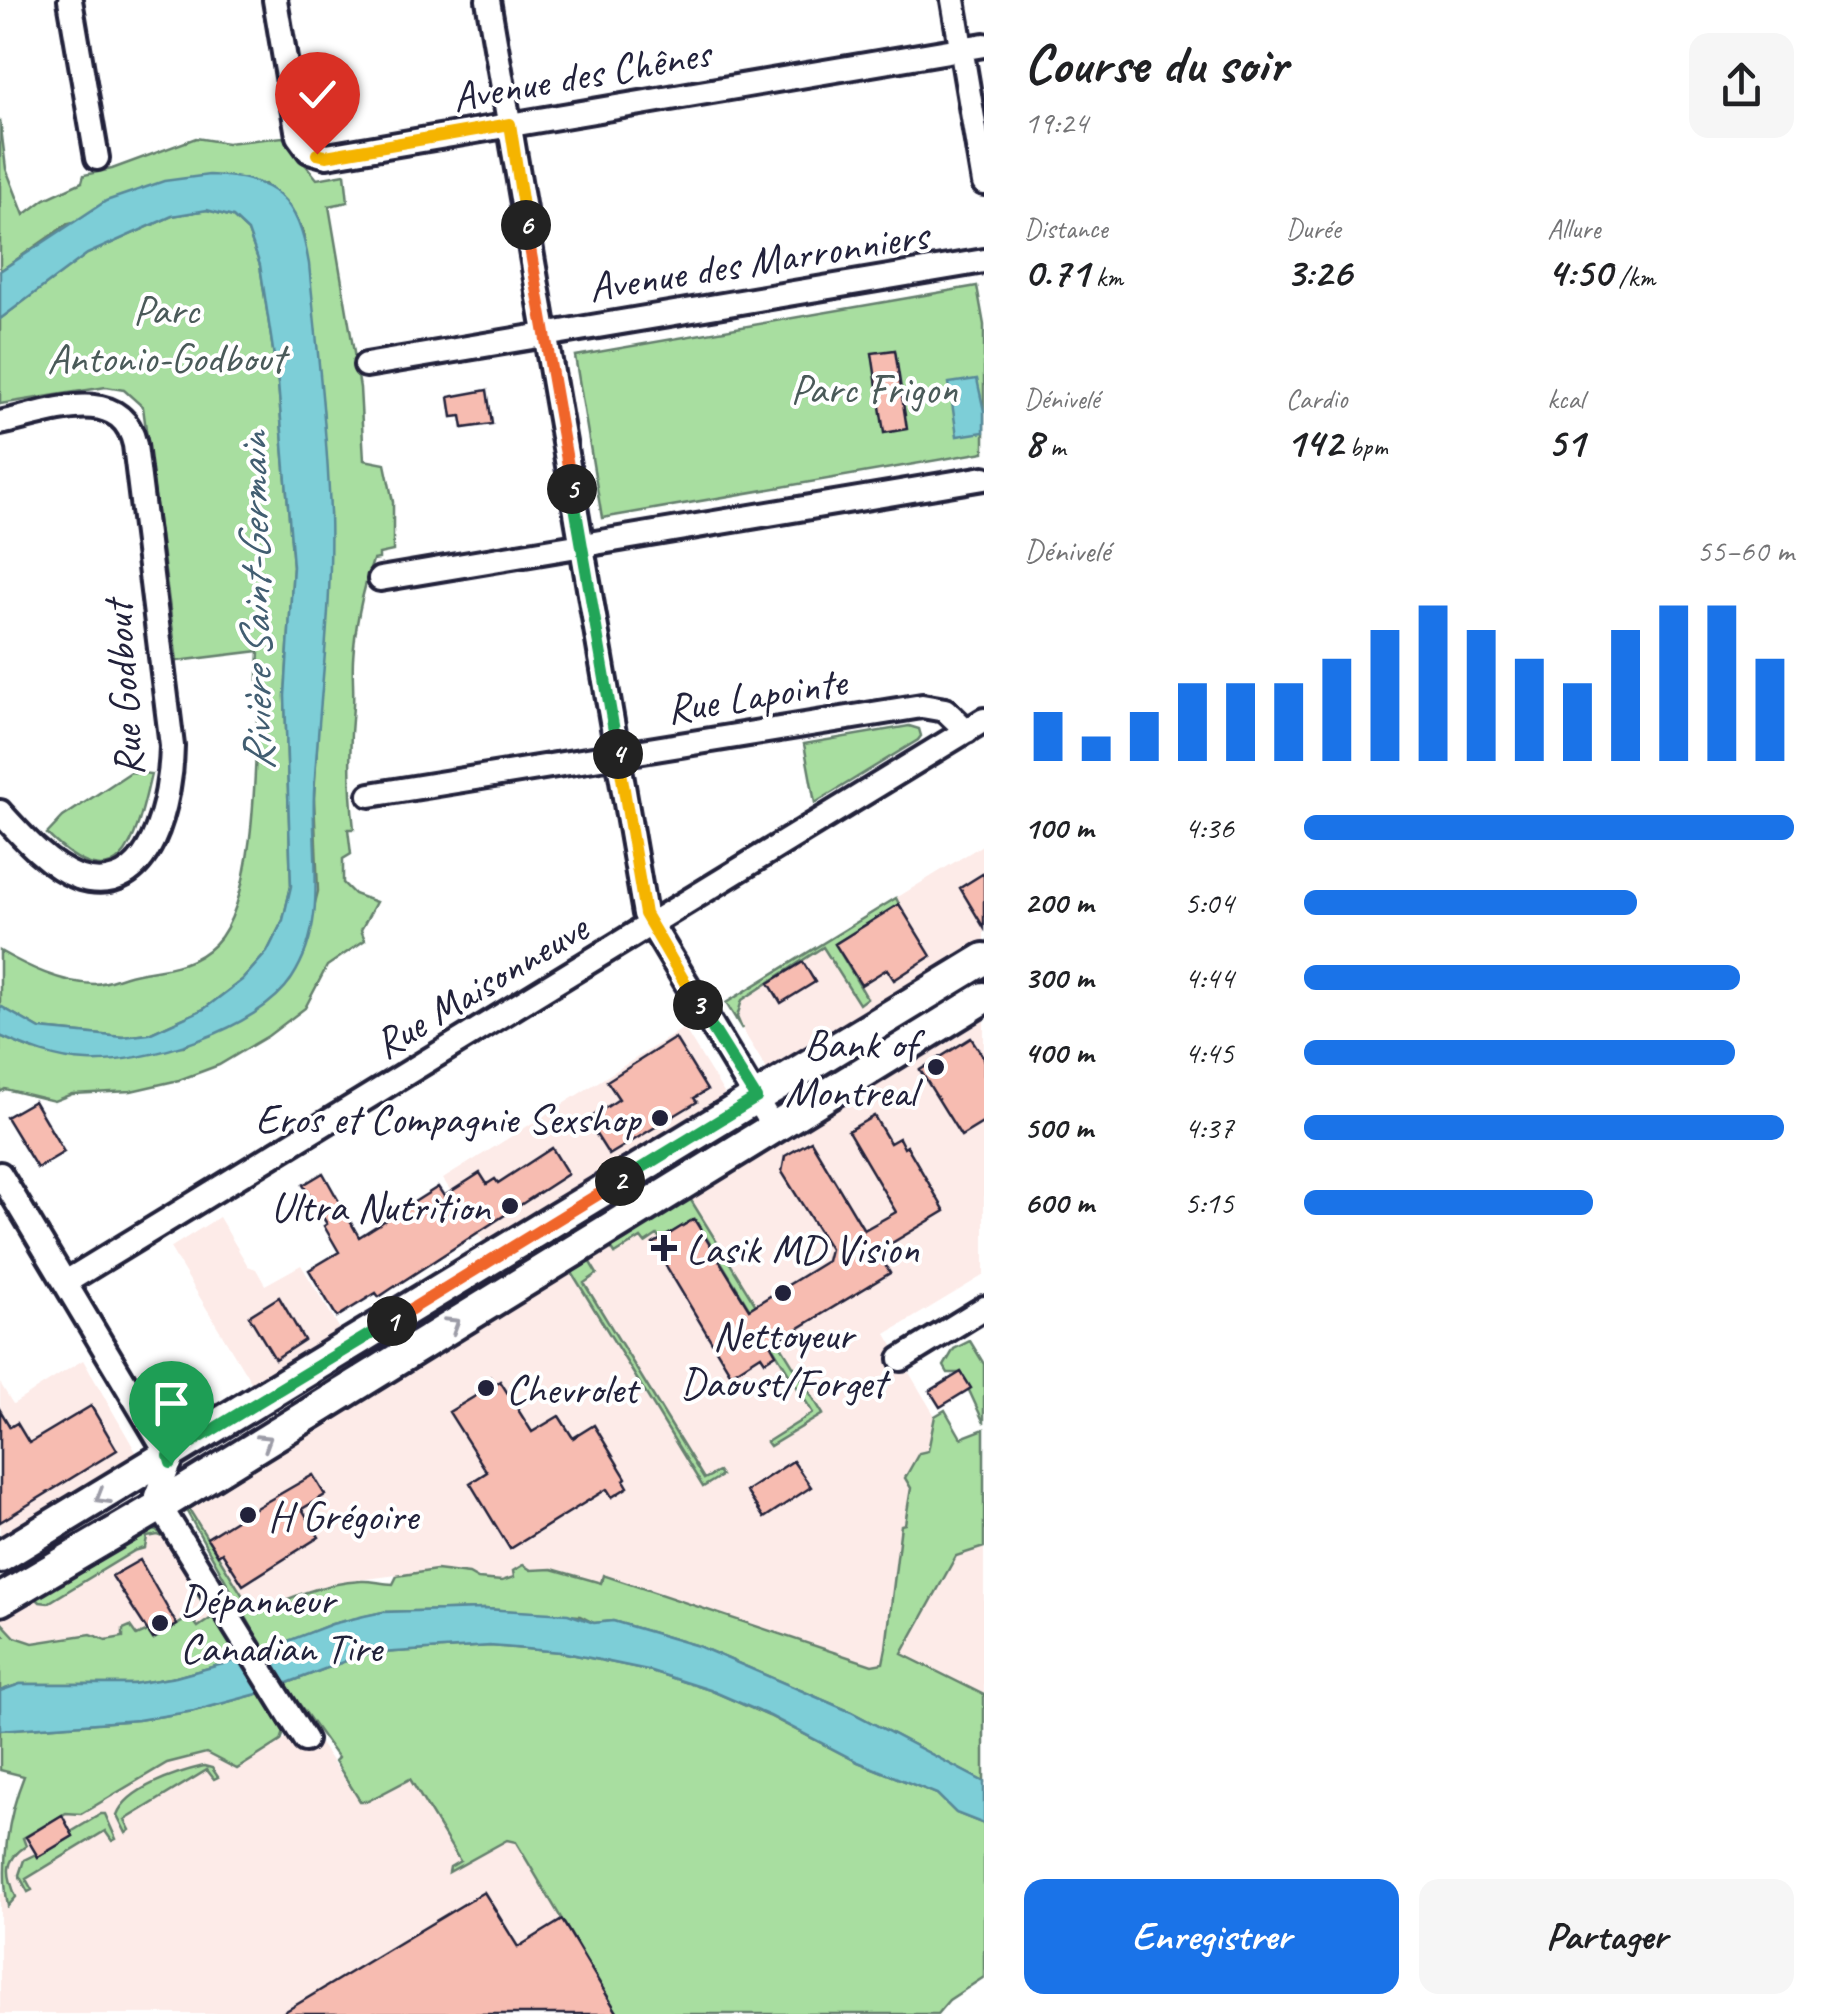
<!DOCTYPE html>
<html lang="fr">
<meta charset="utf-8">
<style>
body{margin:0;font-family:Caveat,sans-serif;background:#f6f6f6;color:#202124;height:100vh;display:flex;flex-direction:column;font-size:38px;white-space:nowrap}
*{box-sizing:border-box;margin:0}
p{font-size:32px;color:#757577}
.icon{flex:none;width:55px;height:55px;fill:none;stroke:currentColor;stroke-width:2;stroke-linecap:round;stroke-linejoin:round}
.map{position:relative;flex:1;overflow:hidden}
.details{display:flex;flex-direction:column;background:#fff;width:850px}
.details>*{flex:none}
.pin{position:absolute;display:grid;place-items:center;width:85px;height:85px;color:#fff;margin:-102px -42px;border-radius:50% 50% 50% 0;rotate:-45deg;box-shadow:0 0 10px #0007}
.pin .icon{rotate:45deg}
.km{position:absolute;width:50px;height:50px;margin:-25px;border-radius:50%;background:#222;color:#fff;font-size:28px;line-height:50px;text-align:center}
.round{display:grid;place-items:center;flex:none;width:105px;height:105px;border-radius:20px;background:#f6f6f6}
.head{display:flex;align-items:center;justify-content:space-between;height:170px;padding:0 40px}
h1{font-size:55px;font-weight:600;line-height:75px}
.metrics{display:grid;grid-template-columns:repeat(3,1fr);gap:15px;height:170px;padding:10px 40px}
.metrics div{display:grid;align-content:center}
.metrics b{font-size:42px;font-weight:600}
.metrics small{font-size:28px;font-weight:400}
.metrics p{font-size:28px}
.chart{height:280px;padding:20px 40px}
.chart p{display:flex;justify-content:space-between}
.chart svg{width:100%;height:180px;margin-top:10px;stroke:#1a73e8;stroke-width:6}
.primary-button{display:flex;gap:20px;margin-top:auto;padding:20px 40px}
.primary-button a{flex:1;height:115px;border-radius:20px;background:#1a73e8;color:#fff;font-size:40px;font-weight:600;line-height:115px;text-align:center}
.primary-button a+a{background:#f6f6f6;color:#202124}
ul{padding:0 40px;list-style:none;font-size:32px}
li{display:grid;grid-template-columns:160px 120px 1fr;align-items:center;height:75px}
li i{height:25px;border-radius:12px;background:#1a73e8}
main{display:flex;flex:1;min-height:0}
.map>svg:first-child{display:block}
</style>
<main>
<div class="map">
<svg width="984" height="2014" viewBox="0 0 984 2014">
<rect width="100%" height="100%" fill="#fff"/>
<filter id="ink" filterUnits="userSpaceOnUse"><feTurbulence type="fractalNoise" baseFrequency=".01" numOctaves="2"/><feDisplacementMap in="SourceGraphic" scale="20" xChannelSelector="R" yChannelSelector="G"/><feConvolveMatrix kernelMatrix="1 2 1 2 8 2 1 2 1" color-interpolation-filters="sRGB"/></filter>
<g filter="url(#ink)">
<!-- built -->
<path fill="#fdebe8" d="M984 844V940L769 1073 726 1003Z
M984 1017V1275L886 1334 935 1416 928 1451 912 1488 905 1525H901L883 1664 872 1665 603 1576 602 1583 552 1569 531 1570 502 1581 436 1570 335 1583 304 1592 246 1620 186 1510 241 1472Z
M684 1028 727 1098 486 1246 443 1179Z
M219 1217 248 1266 256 1269 265 1285 301 1265 343 1334 254 1387 170 1248Z
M83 1360 139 1457 0 1539V1383L13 1404Z
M147 1528 166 1535 215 1616 198 1627 190 1617 153 1639 137 1636 92 1645 24 1641 15 1637 0 1621V1616Z
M984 1547V1695L902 1654 956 1556Z
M307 1725 358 1798 368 1801 409 1779 460 1861 505 1834 516 1841 618 2014H0V1895L11 1887 7 1869 23 1839 67 1813 82 1814 167 1763 205 1753 237 1769Z"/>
<!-- green -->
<path fill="#a8dea0" stroke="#65806e" stroke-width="2.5" d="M0 120 6 169 24 215 45 199 82 182 84 175 112 169 196 138 227 143 283 137 317 179 345 174 348 202 329 206 360 388 364 460 385 464 393 502V551L379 554V559L373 560C362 593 355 625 353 659 352 675 354 690 353 706 349 747 349 787 354 829H348L351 854 343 859V883L354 894 376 902 361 930 365 940 327 966 305 1008 268 1036 219 1065 179 1080 131 1091 72 1094 54 1101 5 1089 0 1092V1036L33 1050 184 1046 264 1005 290 981 301 959 318 891 314 798 330 515 323 410 303 230 265 184 69 223 0 271Z
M207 210 233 217 248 231 260 265 278 383 293 566 285 696 291 886 283 920 267 952 242 980 204 1009 149 1034 123 1037 40 1029 0 1006V951C28 967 61 983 94 984 108 984 124 975 138 973 168 968 193 966 215 944 262 897 255 719 259 651L177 661 143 407 124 390 106 387 0 404V319L87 254 172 216Z
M977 286 984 325V452L602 518 575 356Z
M909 726 919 729 921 736 918 740 815 803 804 744Z
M131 772 151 774C136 839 122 908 47 834L63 817Z
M896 898 899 904 835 944 867 998 859 1004 823 947 742 1000 737 1017 742 1029 726 1003Z
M689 1197 823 1414 770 1446 767 1442 813 1413 695 1219 661 1239 657 1235 645 1243 641 1238 615 1254 610 1246Z
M588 1259 597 1274 584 1283 704 1479 718 1472 721 1476 703 1487 571 1271Z
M970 1341 984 1364V1423L961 1373H948L944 1366 954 1349Z
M945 1410 961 1438 984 1429V1547L956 1556 902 1654 984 1695V1782L851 1712 698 1646 613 1621 594 1623 580 1616 485 1609 383 1612 332 1624 265 1651 186 1510V1507L278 1449 280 1452 189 1509 254 1614C289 1598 322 1583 361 1581 372 1580 381 1584 393 1584L397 1576 436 1570 469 1574 478 1579 502 1581 514 1577 513 1571 523 1565 531 1570 552 1569 601 1583 603 1575 872 1665 883 1663 886 1648 901 1525 905 1524 911 1488 905 1478 919 1453 928 1451 935 1416Z
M150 1528 166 1535V1538L158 1535 147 1537 145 1548 134 1551 48 1603 40 1602 34 1596Z
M200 1592 241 1659 176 1677 134 1684H20L0 1691V1637L4 1636 0 1632V1621L15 1637 33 1643 91 1634 106 1640 123 1637V1629L130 1626 137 1636 148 1631 154 1639 190 1617 198 1627 213 1617 197 1594Z
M490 1646 561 1652 648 1670 710 1690 769 1716 858 1762 937 1794 956 1813 984 1824V1977L949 2000 937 2014H618L516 1842 507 1840 449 1872 450 1867 460 1861 410 1779 368 1801H360L335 1761 338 1758 285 1684 364 1654Z
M261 1693 284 1732 281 1741 237 1769 206 1753 167 1763 81 1814 66 1813 23 1838 26 1846C3 1861 7 1875 16 1897L8 1906C0 1866 8 1816 24 1776L0 1770V1730L138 1720 194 1711Z
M204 1766 212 1768 218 1777 214 1779 207 1770 125 1820 130 1830 126 1833 117 1815C127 1788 178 1772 204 1766Z
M101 1814H105L116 1839 112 1841 105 1831 26 1879 32 1890 28 1892 19 1875 24 1860 36 1854 38 1857 73 1836 71 1832Z"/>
<!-- water -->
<path fill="#7dced7" stroke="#598999" stroke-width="2.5" d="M209 175C276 177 298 198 309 264 317 347 327 430 330 513 333 606 319 700 314 793 311 856 329 921 292 978 258 1030 146 1064 87 1061 57 1060 27 1048 0 1036V1006L40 1029 123 1037 149 1034 204 1009 242 980 267 952 283 920 291 886 285 696 293 566 278 383 260 265 248 231 233 217 207 210 172 216 87 254 0 319V271L106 201 164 181Z
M977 379 984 411V432L957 436 949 383Z
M484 1609 568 1614 594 1623 613 1621 698 1646 851 1712 984 1782V1824L956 1813 937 1794 858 1762 770 1716 710 1690 648 1670 561 1652 490 1646 364 1654 261 1693 194 1711 138 1720 0 1730V1691L20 1684H133L176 1677 241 1659 332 1624 364 1616 383 1612Z"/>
<!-- building -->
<path fill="#f7bcb1" stroke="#22223b" stroke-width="2.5" d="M895 350 907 429 884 433 872 353Z
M487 390 492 424 463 428 461 416 452 417 449 397Z
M984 873V928L960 888Z
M899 904 931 956 894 980 887 969 861 985 835 944Z
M803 962 815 982 781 1003 769 983Z
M675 1038 707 1090 694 1098 697 1102 609 1155 587 1120 619 1099 607 1081Z
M971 1038 984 1058V1122L961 1136 920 1070Z
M34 1101 64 1152 37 1168 6 1117Z
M874 1116 890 1143 899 1138 904 1148 907 1146 945 1211 877 1252 890 1273 771 1345 776 1354 765 1361 761 1355 731 1374 653 1244 694 1219 749 1309 827 1261 830 1249 782 1172 785 1156 811 1141 864 1230 896 1212 848 1131Z
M552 1148 568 1174 391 1289 379 1297 376 1293 337 1317 309 1270 339 1252 324 1226 327 1224 303 1185 323 1173 359 1237 438 1187 444 1196 480 1173 487 1184 495 1179 498 1183Z
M279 1297 304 1340 275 1359 249 1316Z
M961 1372 971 1388 940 1407 930 1391Z
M490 1377 495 1384 500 1381 532 1432 559 1416 573 1438 594 1425 626 1478 624 1480 628 1487 612 1497 607 1489 510 1549 470 1483 487 1472 449 1412 482 1392 478 1385Z
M91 1406 117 1450 0 1522V1410L10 1427 17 1423 29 1443Z
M793 1461 811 1487 764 1518 746 1491Z
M313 1475 325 1495 302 1509 319 1537 243 1585 222 1552 218 1555 207 1538 239 1518 244 1507 254 1509Z
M140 1560 177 1625 153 1639 112 1576Z
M62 1815 73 1836 38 1857 26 1837Z
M484 1892 518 1947 562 1920 618 2014H281Z"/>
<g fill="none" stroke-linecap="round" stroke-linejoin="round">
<!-- minor casing -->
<g stroke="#22223b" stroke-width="30">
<path id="minor" d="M70 0 97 158
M275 0 298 136 309 151 327 156 984 45
M488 0 645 914 773 1127
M953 0 984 183
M366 365 984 261
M0 423C45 414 121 381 135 445L172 746C171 797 153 902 78 877 48 866 21 835 0 812
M380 579 984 478
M370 795 922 706 945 710 967 731
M0 1174 171 1460 157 1496 160 1506 305 1740
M66 1282 984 720
M901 1359 984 1308"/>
</g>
<!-- major casing -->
<g stroke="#22223b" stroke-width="38">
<path id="major" d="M0 1557 984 959
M0 1600 160 1506 984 998"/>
</g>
<!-- minor -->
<use href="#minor" stroke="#fff" stroke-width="22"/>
<!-- major -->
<use href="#major" stroke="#fff" stroke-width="30"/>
</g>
<!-- one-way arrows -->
<defs><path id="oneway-chevron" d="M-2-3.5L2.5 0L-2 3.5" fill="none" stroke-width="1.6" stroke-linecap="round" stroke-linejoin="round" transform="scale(2.5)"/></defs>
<g stroke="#9c9ca7">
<use href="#oneway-chevron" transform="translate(453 1324) rotate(-32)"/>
<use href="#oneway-chevron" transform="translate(265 1441) rotate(-32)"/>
<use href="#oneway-chevron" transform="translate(102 1497) rotate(149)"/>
</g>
</g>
<g fill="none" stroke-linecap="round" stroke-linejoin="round" filter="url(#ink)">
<!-- split-1 casing -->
<g stroke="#fff" stroke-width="20">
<path id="split-1" d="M171 1463 169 1456 392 1321"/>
</g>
<!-- split-2 casing -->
<g stroke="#fff" stroke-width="20">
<path id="split-2" d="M392 1321 620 1181"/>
</g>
<!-- split-3 casing -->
<g stroke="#fff" stroke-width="20">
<path id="split-3" d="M620 1181 756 1098 698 1005"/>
</g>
<!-- split-4 casing -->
<g stroke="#fff" stroke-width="20">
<path id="split-4" d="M618 754 645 914 698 1005"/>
</g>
<!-- split-5 casing -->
<g stroke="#fff" stroke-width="20">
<path id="split-5" d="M572 489 618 754"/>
</g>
<!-- split-6 casing -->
<g stroke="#fff" stroke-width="20">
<path id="split-6" d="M526 225 572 489"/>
</g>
<!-- split-7 casing -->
<g stroke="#fff" stroke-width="20">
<path id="split-7" d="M317 154 326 156 510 124 526 225"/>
</g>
<!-- split-1 -->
<use href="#split-1" stroke="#22a559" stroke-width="12"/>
<!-- split-2 -->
<use href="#split-2" stroke="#f0652b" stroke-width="12"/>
<!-- split-3 -->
<use href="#split-3" stroke="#22a559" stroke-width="12"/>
<!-- split-4 -->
<use href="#split-4" stroke="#f5b400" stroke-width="12"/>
<!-- split-5 -->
<use href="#split-5" stroke="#22a559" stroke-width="12"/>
<!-- split-6 -->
<use href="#split-6" stroke="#f0652b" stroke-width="12"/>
<!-- split-7 -->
<use href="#split-7" stroke="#f5b400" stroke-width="12"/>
</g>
<!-- markers -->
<g fill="#22223b" stroke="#fff" stroke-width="4">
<circle cx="936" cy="1067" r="10"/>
<circle cx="660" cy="1118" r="10"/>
<circle cx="510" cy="1206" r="10"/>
<path d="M659 1233h10v10h10v10h-10v10h-10v-10h-10v-10h10z"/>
<circle cx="783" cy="1293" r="10"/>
<circle cx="486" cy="1388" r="10"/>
<circle cx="248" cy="1515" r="10"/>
<circle cx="160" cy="1623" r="10"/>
</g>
<g text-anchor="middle" stroke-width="8" stroke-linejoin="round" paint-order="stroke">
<!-- street labels -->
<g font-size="42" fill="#22223b" stroke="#fff">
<text transform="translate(581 74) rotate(-10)" y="15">Avenue des Chênes</text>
<text transform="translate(758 260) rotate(-9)" y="15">Avenue des Marronniers</text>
<text transform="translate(122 689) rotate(-94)" y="15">Rue Godbout</text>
<text transform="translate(756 694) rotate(-9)" y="15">Rue Lapointe</text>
<text transform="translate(480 985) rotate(-31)" y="15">Rue Maisonneuve</text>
</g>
<!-- park labels -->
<g font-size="42" fill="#4a5a59" stroke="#fff">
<text x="166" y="324">Parc<tspan x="166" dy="48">Antonio-Godbout</tspan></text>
<text x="874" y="403">Parc Frigon</text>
</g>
<!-- poi labels -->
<g font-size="42" fill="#22223b" stroke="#fff" text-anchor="start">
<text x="916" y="1058" text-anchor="end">Bank of<tspan x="916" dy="48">Montreal</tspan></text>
<text x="640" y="1133" text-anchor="end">Eros et Compagnie Sexshop</text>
<text x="490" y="1221" text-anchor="end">Ultra Nutrition</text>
<text x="686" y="1263">Lasik MD Vision</text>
<text x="783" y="1349" text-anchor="middle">Nettoyeur<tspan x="783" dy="48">Daoust/Forget</tspan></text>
<text x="506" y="1403">Chevrolet</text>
<text x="268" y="1530">H Grégoire</text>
<text x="180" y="1614">Dépanneur<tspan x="180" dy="48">Canadian Tire</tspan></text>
</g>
<!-- water labels -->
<g font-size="45" font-style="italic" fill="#425e72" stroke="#fff">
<text transform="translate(254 602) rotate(-91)" y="16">Rivière Saint-Germain</text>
</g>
</g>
</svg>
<div class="pin" style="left:171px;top:1463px;background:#1e9e55"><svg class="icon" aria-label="arrive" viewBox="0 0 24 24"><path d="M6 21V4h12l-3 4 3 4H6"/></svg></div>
<div class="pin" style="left:317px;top:154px;background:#d93025"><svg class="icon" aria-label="check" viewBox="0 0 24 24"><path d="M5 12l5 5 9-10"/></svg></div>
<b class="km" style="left:392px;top:1321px">1</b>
<b class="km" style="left:620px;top:1181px">2</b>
<b class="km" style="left:698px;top:1005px">3</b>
<b class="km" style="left:618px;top:754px">4</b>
<b class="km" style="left:572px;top:489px">5</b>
<b class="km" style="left:526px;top:225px">6</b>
</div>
<section class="details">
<div class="head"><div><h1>Course du soir</h1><p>19:24</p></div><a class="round"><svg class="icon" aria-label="share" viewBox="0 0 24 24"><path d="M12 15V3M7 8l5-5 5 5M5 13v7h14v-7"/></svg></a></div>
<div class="metrics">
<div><p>Distance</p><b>0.71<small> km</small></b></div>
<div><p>Durée</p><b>3:26</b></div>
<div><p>Allure</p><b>4:50<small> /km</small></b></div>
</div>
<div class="metrics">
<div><p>Dénivelé</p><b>8<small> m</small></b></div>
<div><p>Cardio</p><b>142<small> bpm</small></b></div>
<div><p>kcal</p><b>51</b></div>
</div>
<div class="chart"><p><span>Dénivelé</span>55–60 m</p>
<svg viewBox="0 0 160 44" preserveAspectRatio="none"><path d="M5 44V32M15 44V38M25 44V32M35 44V25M45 44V25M55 44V25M65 44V19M75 44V12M85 44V6M95 44V12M105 44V19M115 44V25M125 44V12M135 44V6M145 44V6M155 44V19"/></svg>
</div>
<ul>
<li><b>100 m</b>4:36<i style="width:100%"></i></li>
<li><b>200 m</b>5:04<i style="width:68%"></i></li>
<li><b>300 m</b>4:44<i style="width:89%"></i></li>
<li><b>400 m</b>4:45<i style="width:88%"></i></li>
<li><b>500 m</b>4:37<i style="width:98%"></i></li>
<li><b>600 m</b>5:15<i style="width:59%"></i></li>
</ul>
<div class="primary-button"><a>Enregistrer</a><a>Partager</a></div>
</section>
</main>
